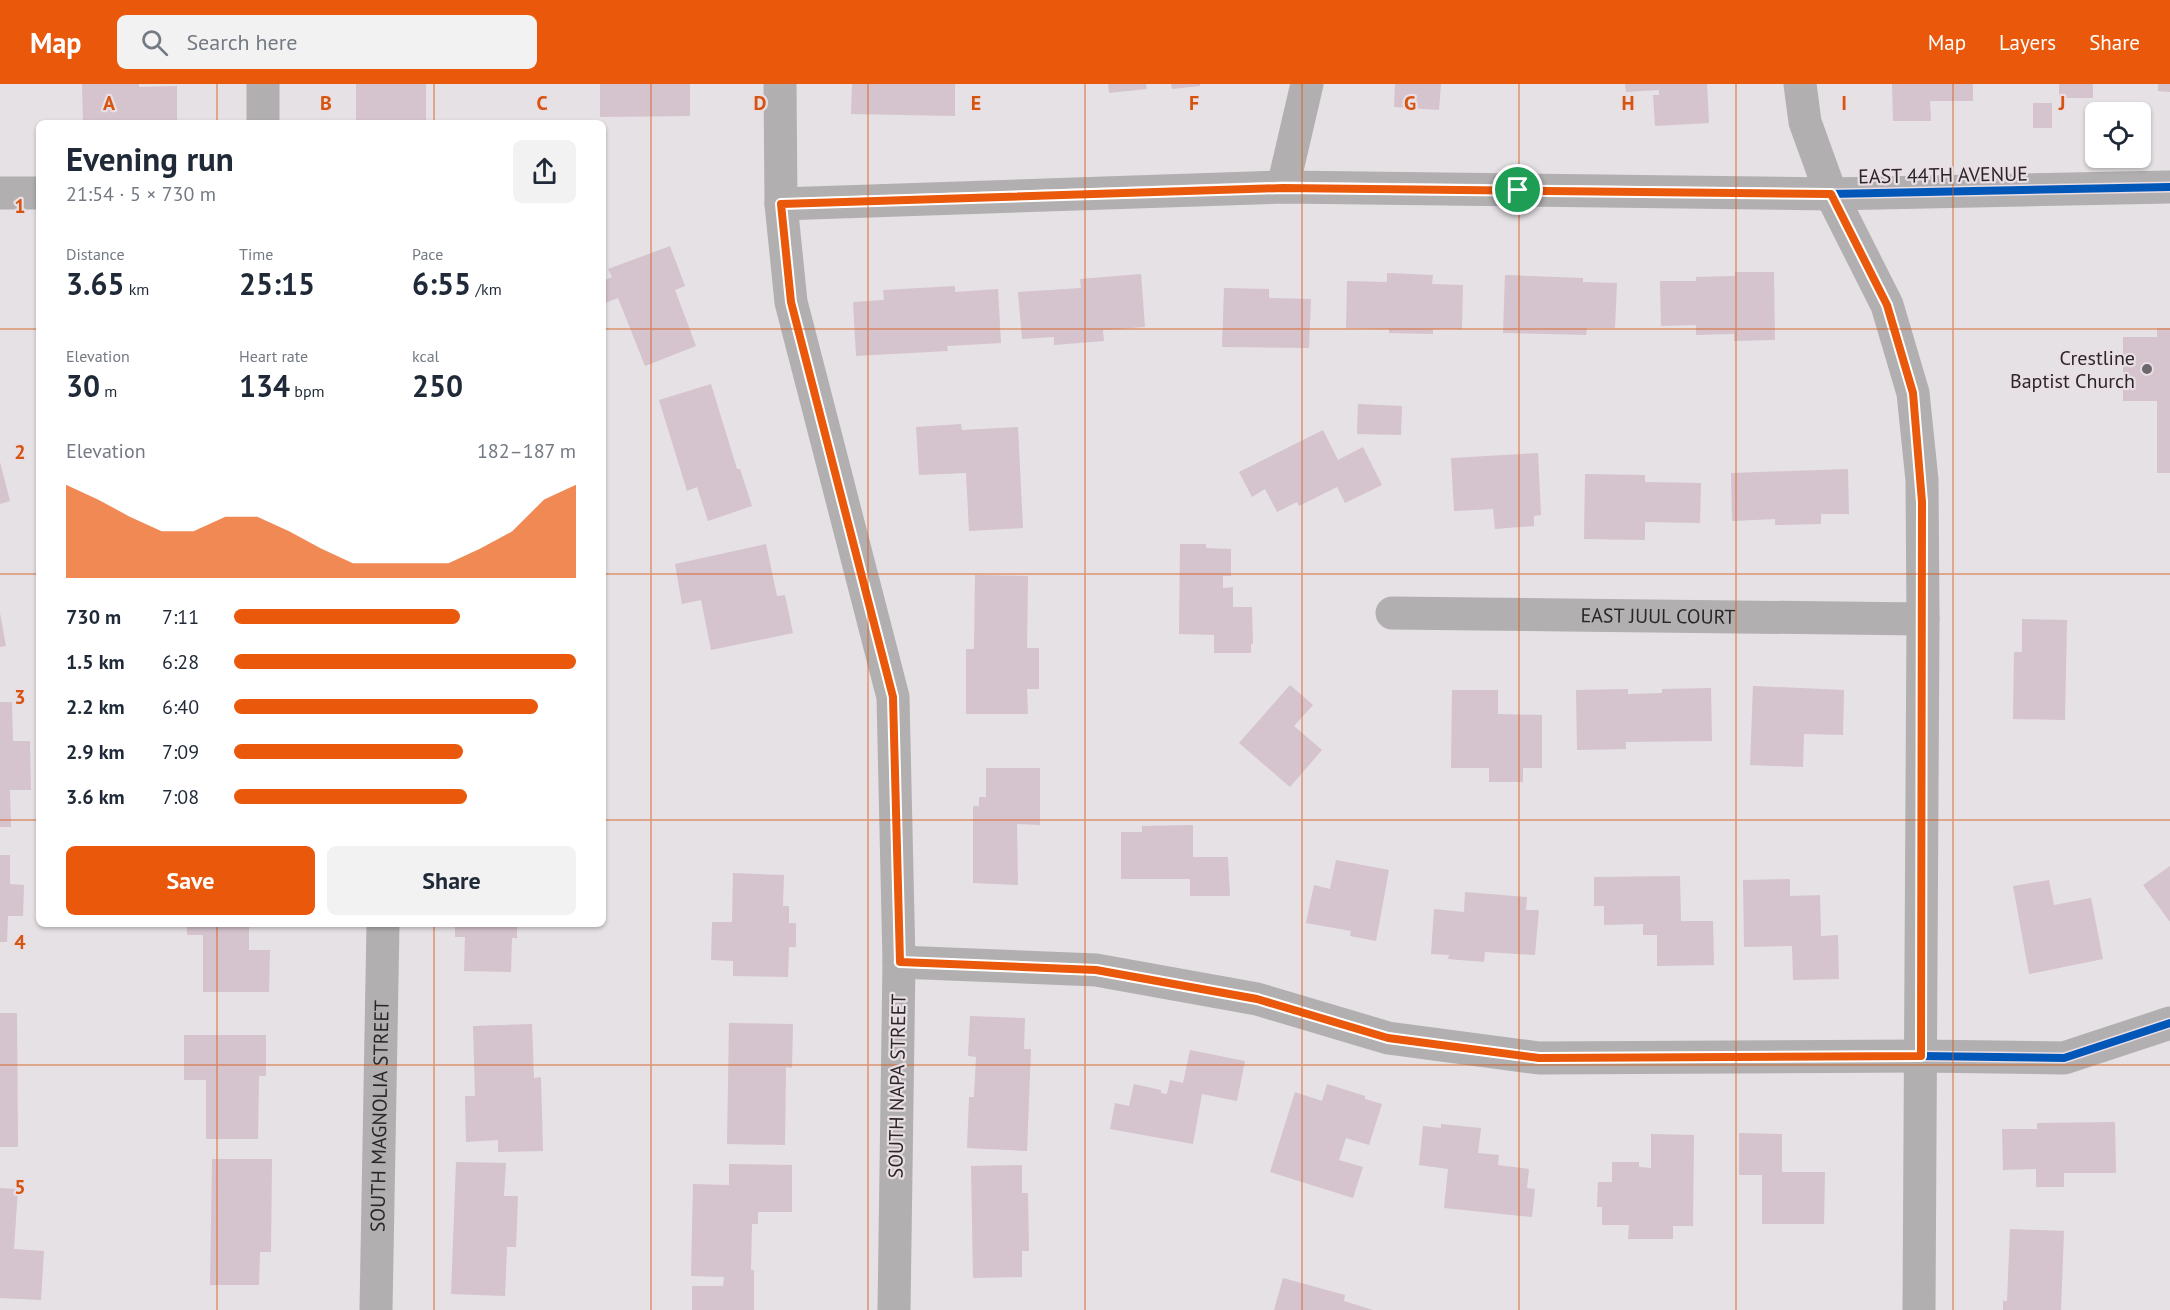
<!DOCTYPE html>
<meta charset="utf-8">
<style>
body{margin:0;font-family:"PT Sans",sans-serif;background:#f2f2f3;color:#1f2937;height:100vh;display:flex;flex-direction:column;font-size:22px;white-space:nowrap}
*{box-sizing:border-box;margin:0}
p{font-size:20px;color:#747a83}
.icon{flex:none;width:33px;height:33px;fill:none;stroke:currentColor;stroke-width:2;stroke-linecap:round;stroke-linejoin:round}
.map{position:relative;flex:1;overflow:hidden}
.side{position:absolute;left:36px;top:36px;width:570px;height:807px;display:flex;flex-direction:column;background:#fff;border-radius:9px;box-shadow:0 2px 4px #0004}
.side>*{flex:none}
.controls{position:absolute;left:2085px;top:18px;display:grid;gap:12px}
.controls a{display:grid;place-items:center;width:66px;height:66px;border-radius:9px;background:#fff;box-shadow:0 2px 4px #0004;font-size:30px}
.pin{position:absolute;display:grid;place-items:center;width:51px;height:51px;color:#fff;margin:-26px;border:3px solid #fff;border-radius:50%;box-shadow:0 2px 6px #0007}
.round{display:grid;place-items:center;flex:none;width:63px;height:63px;border-radius:9px;background:#f2f2f3}
.overview{display:flex;align-items:center;justify-content:space-between;height:102px;padding:0 30px}
h1{font-size:33px;font-weight:700;line-height:45px}
.stats{display:grid;grid-template-columns:repeat(3,1fr);gap:9px;height:102px;padding:6px 30px}
.stats div{display:grid;align-content:center}
.stats b{font-size:30px;font-weight:700}
.stats small{font-size:16px;font-weight:400}
.stats p{font-size:16px}
.chart{height:168px;padding:12px 30px}
.chart p{display:flex;justify-content:space-between}
.chart svg{width:100%;height:108px;margin-top:6px;fill:#ea580c;opacity:.7}
.button{display:flex;gap:12px;margin-top:auto;padding:12px 30px}
.button a{flex:1;height:69px;border-radius:9px;background:#ea580c;color:#fff;font-size:24px;font-weight:700;line-height:69px;text-align:center}
.button a+a{background:#f2f2f3;color:#1f2937}
ul{padding:0 30px;list-style:none;font-size:20px}
li{display:grid;grid-template-columns:96px 72px 1fr;align-items:center;height:45px}
li i{height:15px;border-radius:8px;background:#ea580c}
header{display:flex;align-items:center;gap:36px;box-sizing:border-box;height:84px;padding:0 30px;background:#ea580c;color:#fff}
header strong{font-size:28px}
nav{display:flex;gap:33px;margin-inline-start:auto;font-size:21px}
.search{width:420px;height:54px;background:#f2f2f3;display:flex;align-items:center;gap:15px;box-sizing:border-box;padding:0 21px;border-radius:9px;color:#747a83;font-size:22px}
.map>svg:first-child{display:block}
</style>
<header>
<strong>Map</strong>
<div class="search"><svg class="icon" aria-label="search" viewBox="0 0 24 24"><circle cx="10" cy="10" r="6"/><path d="M15 15l6 6"/></svg>Search here</div>
<nav><a>Map</a><a>Layers</a><a>Share</a></nav>
</header>
<div class="map">
<svg width="2170" height="1226" viewBox="0 0 2170 1226">
<rect width="100%" height="100%" fill="#e6e1e4"/>
<!-- building -->
<path fill="#d5c3cd" d="M82 0H139V3L177 2V39H83Z
M356 0H426V39H356Z
M600 0H690V32L600 33Z
M852 0H955V32L851 30Z
M1108 0H1146L1147 5 1109 9Z
M1171 0H1200V2L1172 5Z
M1395 0H1441L1439 26 1394 23Z
M1625 0H1707L1709 39 1655 42 1653 11H1659V6L1626 8Z
M1892 0H1973V17H1930L1931 37H1893Z
M2059 0H2093V14H2059Z
M2158 0H2170V8L2158 7Z
M2033 19H2052V44H2033Z
M670 162 685 202 675 206 696 262 645 282 618 214 603 220V197L612 193 608 185Z
M1735 188H1774L1775 256 1734 257V250L1696 251V241L1661 242 1660 197H1696V193L1735 192Z
M1387 189 1433 191 1432 200 1463 201 1462 245H1433V250L1389 249V245L1346 244 1347 197 1387 198Z
M1141 190 1145 243 1103 246 1104 257 1054 261V253L1022 255 1018 208 1081 204 1080 195Z
M1505 191 1583 194V198L1617 199 1615 244H1587L1586 251 1503 249Z
M955 202V208L998 205 1001 259 947 262 948 267 856 272 853 218 884 216 883 206Z
M1224 204 1269 205V214L1311 215 1309 264 1222 263Z
M2157 244H2170V389H2157V317H2123V253H2157Z
M711 300 737 385H740L752 422 708 437 697 403 687 407 659 316Z
M1358 320 1402 322 1401 351 1357 350Z
M961 340 962 346 1018 343 1023 444 969 447 966 389 919 391 916 343Z
M1323 346 1338 376 1363 363 1382 401 1345 419 1337 403 1299 422 1297 418 1277 428 1265 405 1252 413 1239 388Z
M1538 369 1541 431 1534 432V442L1495 445 1493 425 1454 427 1451 374Z
M0 378 10 417 0 420Z
M1848 385 1849 430H1821V440L1775 441V435L1732 437 1731 389Z
M1585 390 1645 391V398L1701 399 1700 439 1645 438V456L1584 455Z
M766 460 777 512 785 511 793 549 711 566 701 516 682 520 675 480Z
M1180 460H1206V464L1231 465V492H1223V504L1233 503V523H1252L1253 560H1251V569H1214V551L1179 550Z
M975 491 1028 492 1027 564H1039V605H1027L1028 630H966V565H974Z
M0 529 6 562 0 563Z
M2022 535 2067 536 2065 636 2013 635 2014 568H2022Z
M1290 601 1313 621 1294 642 1322 666 1290 703 1239 659Z
M1753 602 1844 606 1843 651 1804 650 1803 683 1750 681Z
M1711 604 1712 657 1626 658V665L1577 666 1576 606 1628 605V610L1662 609V605Z
M1452 606H1498V630L1542 631V684H1523V698H1489V684H1451Z
M0 618H12L13 657H30L31 706H10L11 743H0Z
M986 684H1040V741L1017 740 1018 801 973 799V722H979V713H986Z
M1193 741V773H1228L1230 812H1190V795H1121V748H1142V742Z
M0 771H10V800L24 801 23 832H8L7 858H0Z
M1336 776 1389 786 1376 857 1350 852 1351 847 1306 839 1314 801 1330 805Z
M2170 782V838L2143 801Z
M733 789 784 791 783 822H789V839H796V863H789L788 893 733 892V877L711 876 712 838H732Z
M1680 792 1681 837H1713L1714 881 1657 882V851H1643V840L1604 841V822H1594V793Z
M1790 795V812L1820 811 1821 852 1838 851 1839 895 1793 896 1792 862 1744 863 1743 796Z
M2049 796 2054 821 2091 814 2103 875 2029 890 2013 802Z
M1465 808 1527 813 1526 826H1539L1535 871 1485 868 1484 878 1448 875 1449 871 1431 870 1434 825 1464 828Z
M187 840H249V866H270L269 908H203V851H187Z
M455 840H517V854H512L511 888 464 887 465 853H455Z
M0 929H17L18 1063H0Z
M970 932 1025 934 1024 965H1031L1027 1067 967 1064 969 1013H974L976 973 968 972Z
M729 939 793 940 792 984 786 983 785 1061 727 1060Z
M532 940 534 994 541 993 543 1067 498 1068V1056L466 1058 465 1012H475L473 942Z
M184 951H266V992H259L258 1055H206V996H184Z
M1190 966 1245 977 1237 1017 1202 1010 1193 1060 1110 1045 1115 1019 1129 1022 1134 1000 1161 1006V1009L1167 1010 1170 996 1183 999Z
M1327 1000 1365 1012V1015L1382 1020 1369 1061 1346 1054 1339 1076 1363 1083 1353 1114 1270 1088 1295 1008 1322 1017Z
M2115 1038 2116 1089H2064V1103H2036V1085L2003 1086 2002 1045H2037V1039Z
M1441 1040 1481 1044 1478 1069 1499 1071 1498 1081 1529 1085 1527 1104 1535 1105 1532 1133 1444 1124 1448 1085 1419 1081 1423 1042 1441 1044Z
M1739 1049 1782 1050V1088H1825L1824 1140H1762V1091H1739Z
M1651 1050 1694 1051 1693 1142H1673V1155H1628L1629 1141H1602V1123H1597L1598 1098H1612V1078H1639V1083L1651 1084Z
M212 1075H272L271 1168H260L259 1201H210Z
M456 1078 506 1079 504 1112H518L516 1163H507L505 1212 451 1210Z
M729 1080 792 1081V1128H758V1140H752L751 1186H754V1226H692V1202H723L724 1193 691 1192 693 1100 729 1101Z
M1022 1081V1109H1028L1029 1167H1022V1193L973 1194 971 1082Z
M0 1104 18 1105 14 1165 44 1167 41 1216 0 1214Z
M2010 1145 2064 1147 2061 1226H2003V1217H2007Z
M1283 1194 1345 1211 1344 1217 1373 1226H1274Z"/>
<g fill="none" stroke-linecap="round" stroke-linejoin="round">
<!-- minor -->
<g stroke="#b1afb0" stroke-width="33">
<path d="M263 0V39"/>
<path d="M780 0 781 120 791 218 893 613 899 878 894 1226"/>
<path d="M1800 0 1805 38 1831 110 1887 221 1913 309 1922 396 1923 535 1919 1226"/>
<path d="M1283 103 1307 0"/>
<path d="M0 109H39"/>
<path d="M781 120 1283 103 1831 110 2170 103"/>
<path id="s1" d="M1392 529 1923 535"/>
<path d="M899 878 1096 886 1257 915 1388 954 1539 974 1921 972 2064 974 2170 939"/>
<path id="s2" d="M376 1226 383 840"/>
</g>
<!-- cycleway casing -->
<g stroke="#e9dee4" stroke-width="11">
<path id="cycleway" d="M781 120 1283 103 1831 110 2170 103
M899 878 1096 886 1257 915 1388 954 1539 974 1921 972 2064 974 2170 939"/>
</g>
<!-- cycleway -->
<use href="#cycleway" stroke="#0057b8" stroke-width="8"/>
</g>
<g fill="none" stroke-linecap="round" stroke-linejoin="round">
<!-- route casing -->
<g stroke="#fff" stroke-width="12">
<path id="route" d="M1283 104 1831 110 1887 221 1913 309 1922 418 1921 972 1539 974 1388 954 1257 915 1096 886 900 878 893 613 791 218 781 120Z"/>
</g>
<!-- route -->
<use href="#route" stroke="#ea580c" stroke-width="8"/>
</g>
<!-- grid -->
<path fill="none" stroke="#d5540f" stroke-width="1.5" stroke-opacity="0.55" d="M217 0V39M434 0V39M651 0V1226M868 0V1226M1085 0V1226M1302 0V1226M1519 0V1226M1736 0V1226M1953 0V1226M0 245H39M603 245H2170M0 490H39M603 490H2170M0 736H39M603 736H2170M217 840V1226M434 840V1226M0 981H2170"/>
<!-- markers -->
<circle fill="#6c676a" stroke="#e9dee4" stroke-width="2" cx="2147" cy="285" r="6"/>
<g text-anchor="middle" stroke-width="4.5" stroke-linejoin="round" paint-order="stroke">
<!-- street labels -->
<g font-size="20" fill="#2a2628" stroke="#e9dee4">
<text transform="translate(1943 91) rotate(-1)" y="7">EAST 44TH AVENUE</text>
<text dy="7" stroke="none"><textPath href="#s1" startOffset="266">EAST JUUL COURT</textPath></text>
<text transform="translate(897 1002) rotate(-89)" y="7">SOUTH NAPA STREET</text>
<text dy="7" stroke="none"><textPath href="#s2" startOffset="194">SOUTH MAGNOLIA STREET</textPath></text>
</g>
<!-- poi labels -->
<g font-size="20" fill="#2a2628" stroke="#e9dee4" text-anchor="end">
<text x="2135" y="281">Crestline<tspan x="2135" dy="23">Baptist Church</tspan></text>
</g>
</g>
<g font-size="20" text-anchor="middle" font-weight="bold" fill="#d5540f" stroke="#e9dee4" stroke-width="4.5" stroke-linejoin="round" paint-order="stroke">
<text x="109" y="26">A</text>
<text x="326" y="26">B</text>
<text x="542" y="26">C</text>
<text x="760" y="26">D</text>
<text x="976" y="26">E</text>
<text x="1194" y="26">F</text>
<text x="1410" y="26">G</text>
<text x="1628" y="26">H</text>
<text x="1844" y="26">I</text>
<text x="2062" y="26">J</text>
<text x="20" y="129">1</text>
<text x="20" y="375">2</text>
<text x="20" y="620">3</text>
<text x="20" y="865">4</text>
<text x="20" y="1110">5</text>
</g>
</svg>
<div class="controls">
<a><svg class="icon" aria-label="locate" viewBox="0 0 24 24"><circle cx="12" cy="12" r="6"/><path d="M12 2v4M12 18v4M2 12h4M18 12h4"/></svg></a>
</div>
<div class="pin" style="left:1518px;top:106px;background:#1e9e55"><svg class="icon" aria-label="arrive" viewBox="0 0 24 24"><path d="M6 21V4h12l-3 4 3 4H6"/></svg></div>
<section class="side">
<div class="overview"><div><h1>Evening run</h1><p>21:54 · 5 × 730 m</p></div><a class="round"><svg class="icon" aria-label="share" viewBox="0 0 24 24"><path d="M12 15V3M7 8l5-5 5 5M5 13v7h14v-7"/></svg></a></div>
<div class="stats">
<div><p>Distance</p><b>3.65<small> km</small></b></div>
<div><p>Time</p><b>25:15</b></div>
<div><p>Pace</p><b>6:55<small> /km</small></b></div>
</div>
<div class="stats">
<div><p>Elevation</p><b>30<small> m</small></b></div>
<div><p>Heart rate</p><b>134<small> bpm</small></b></div>
<div><p>kcal</p><b>250</b></div>
</div>
<div class="chart"><p><span>Elevation</span>182–187 m</p>
<svg viewBox="0 0 160 44" preserveAspectRatio="none"><path d="M0 44V6L10 12L20 19L30 25L40 25L50 19L60 19L70 25L80 32L90 38L100 38L110 38L120 38L130 32L140 25L150 12L160 6V44z"/></svg>
</div>
<ul>
<li><b>730 m</b>7:11<i style="width:66%"></i></li>
<li><b>1.5 km</b>6:28<i style="width:100%"></i></li>
<li><b>2.2 km</b>6:40<i style="width:89%"></i></li>
<li><b>2.9 km</b>7:09<i style="width:67%"></i></li>
<li><b>3.6 km</b>7:08<i style="width:68%"></i></li>
</ul>
<div class="button"><a>Save</a><a>Share</a></div>
</section>
</div>
